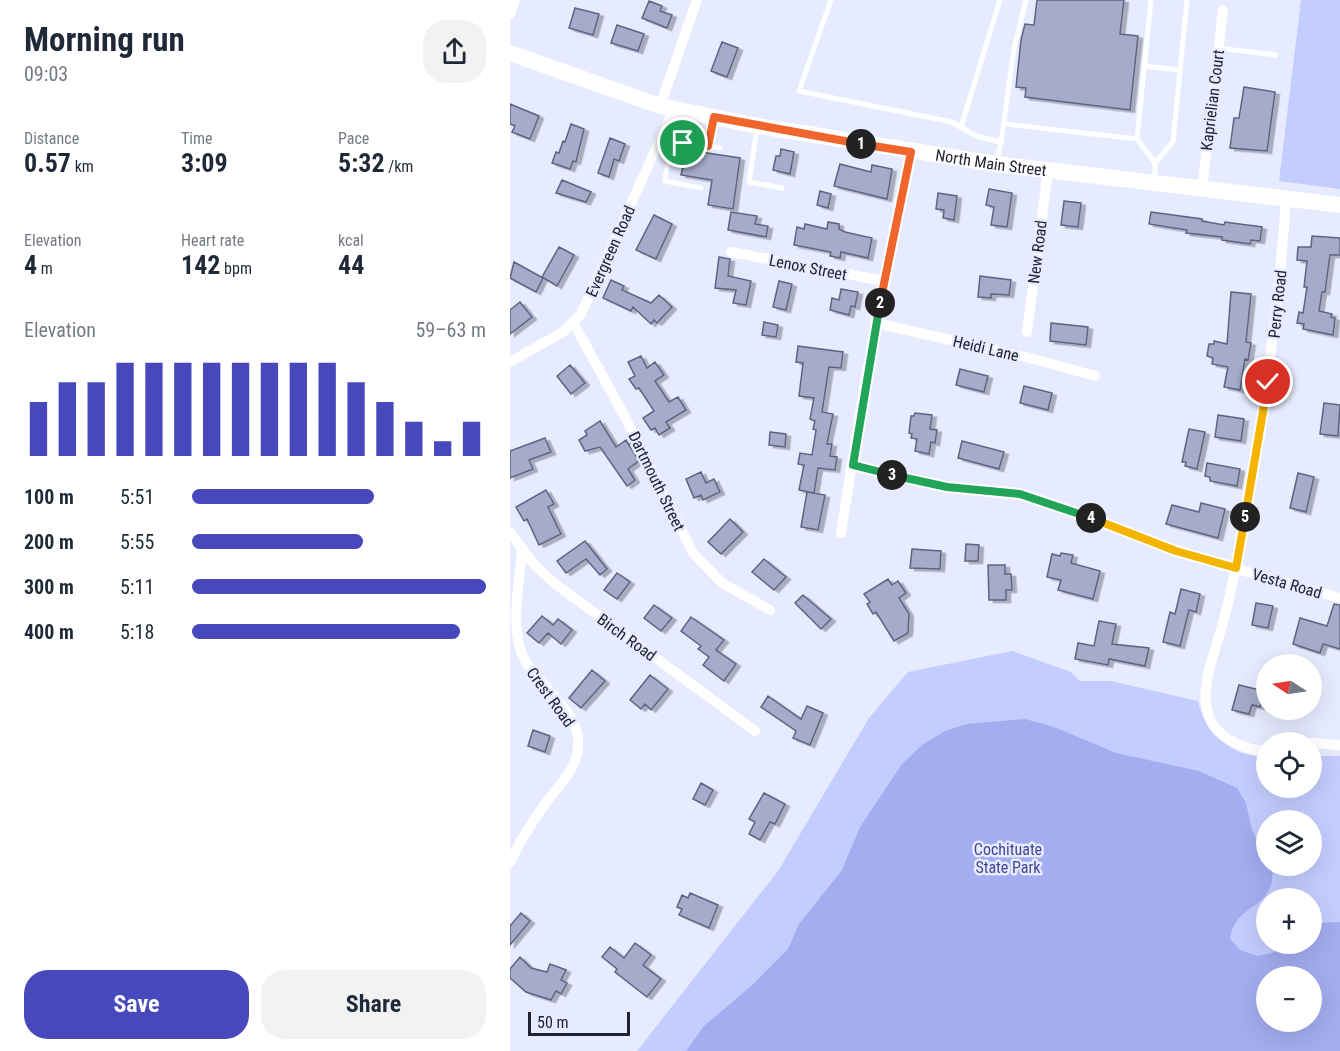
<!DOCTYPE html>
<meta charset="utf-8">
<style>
body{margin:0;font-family:"Roboto Condensed",sans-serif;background:#f2f2f3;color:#1f2937;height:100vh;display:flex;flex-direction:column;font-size:22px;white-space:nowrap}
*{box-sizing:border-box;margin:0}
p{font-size:20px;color:#747a83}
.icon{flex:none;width:33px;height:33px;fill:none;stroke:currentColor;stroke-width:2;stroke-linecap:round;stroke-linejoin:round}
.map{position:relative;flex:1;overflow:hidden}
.details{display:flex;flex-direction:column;background:#fff;width:510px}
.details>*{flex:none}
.needle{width:39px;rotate:282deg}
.controls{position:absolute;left:746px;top:654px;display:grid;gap:12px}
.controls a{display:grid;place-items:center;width:66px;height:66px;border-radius:50%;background:#fff;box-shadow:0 6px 24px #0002;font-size:30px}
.scale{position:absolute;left:18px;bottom:15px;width:102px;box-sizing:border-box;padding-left:6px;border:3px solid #20232f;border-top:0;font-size:16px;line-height:21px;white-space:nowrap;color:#20232f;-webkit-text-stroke:4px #e7ebff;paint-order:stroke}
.pin{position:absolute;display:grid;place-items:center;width:51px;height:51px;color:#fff;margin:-26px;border:3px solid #fff;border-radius:50%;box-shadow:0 2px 6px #0007}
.km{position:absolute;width:30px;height:30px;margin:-15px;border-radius:50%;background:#222;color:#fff;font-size:16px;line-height:30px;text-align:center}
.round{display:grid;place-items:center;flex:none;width:63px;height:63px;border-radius:24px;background:#f2f2f3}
.summary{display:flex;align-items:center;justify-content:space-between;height:102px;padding:0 24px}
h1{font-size:33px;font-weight:700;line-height:45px}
.figures{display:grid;grid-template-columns:repeat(3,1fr);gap:9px;height:102px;padding:6px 24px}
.figures div{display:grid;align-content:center}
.figures b{font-size:26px;font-weight:700}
.figures small{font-size:16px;font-weight:400}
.figures p{font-size:16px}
.chart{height:168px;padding:12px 24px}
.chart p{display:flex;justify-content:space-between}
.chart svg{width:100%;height:108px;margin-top:6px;stroke:#4848bd;stroke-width:6}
.primary-button{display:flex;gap:12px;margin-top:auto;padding:12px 24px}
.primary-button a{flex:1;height:69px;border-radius:24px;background:#4848bd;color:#fff;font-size:24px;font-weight:700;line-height:69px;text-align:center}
.primary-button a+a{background:#f2f2f3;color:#1f2937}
ul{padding:0 24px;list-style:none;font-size:20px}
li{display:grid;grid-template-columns:96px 72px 1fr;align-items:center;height:45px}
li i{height:15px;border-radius:8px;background:#4848bd}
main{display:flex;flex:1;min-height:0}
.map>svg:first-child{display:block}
</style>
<main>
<section class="details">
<div class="summary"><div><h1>Morning run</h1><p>09:03</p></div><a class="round"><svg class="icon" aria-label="share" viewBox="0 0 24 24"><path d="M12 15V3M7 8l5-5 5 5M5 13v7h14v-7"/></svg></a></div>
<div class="figures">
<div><p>Distance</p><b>0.57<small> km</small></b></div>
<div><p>Time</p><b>3:09</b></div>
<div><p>Pace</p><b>5:32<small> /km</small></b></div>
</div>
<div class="figures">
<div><p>Elevation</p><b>4<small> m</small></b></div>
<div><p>Heart rate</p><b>142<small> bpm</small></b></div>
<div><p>kcal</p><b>44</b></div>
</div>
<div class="chart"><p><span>Elevation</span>59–63 m</p>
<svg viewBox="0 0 160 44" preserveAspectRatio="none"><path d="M5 44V22M15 44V14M25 44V14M35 44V6M45 44V6M55 44V6M65 44V6M75 44V6M85 44V6M95 44V6M105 44V6M115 44V14M125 44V22M135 44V30M145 44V38M155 44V30"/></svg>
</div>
<ul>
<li><b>100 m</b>5:51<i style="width:62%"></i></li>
<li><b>200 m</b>5:55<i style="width:58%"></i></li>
<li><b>300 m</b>5:11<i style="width:100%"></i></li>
<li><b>400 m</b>5:18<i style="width:91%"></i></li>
</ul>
<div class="primary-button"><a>Save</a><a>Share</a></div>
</section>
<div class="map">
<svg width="830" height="1051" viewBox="0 0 830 1051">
<defs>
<filter id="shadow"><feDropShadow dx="4.5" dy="2.5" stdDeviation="0" flood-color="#0004"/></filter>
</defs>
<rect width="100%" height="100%" fill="#e7ebff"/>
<!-- green -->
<path fill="#c4cdff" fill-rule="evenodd" d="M791 0H830V189L769 181Z
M502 651 561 672 570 681H601L688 701C695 733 722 757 756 757V788H801V756H830V1051H127L268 871 359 718 398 672ZM756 820H801V866H756ZM756 898H801V944H756ZM756 976H801V1022H756Z"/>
<!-- water -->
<path fill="#a3adef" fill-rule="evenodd" d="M515 719 544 727 606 753 689 771 727 788 736 803 742 830 756 857V866H762C767 912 725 900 720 939L730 950 747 956 762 953 773 944H801V923L830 922V1051H176L194 1026 240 987 278 949 289 924 332 870 350 827 392 764 412 745 435 731 457 724ZM756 976H801V1022H756Z"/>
<!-- building -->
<path fill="#a5abcb" stroke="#5f6481" stroke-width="1.5" filter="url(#shadow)" d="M527 0H614L610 34 628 36 620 110 515 97 516 88 506 87 511 40 515 24 524 25Z
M139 1 152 6 150 11 162 15 157 28 132 18Z
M65 8 89 14 83 35 59 28Z
M107 25 134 34 128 51 101 43Z
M212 42 228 48 217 77 201 71Z
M734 87 765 92 757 151 720 148 724 118H729Z
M0 104 29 116 20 139 2 132 5 126 0 124Z
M61 124 74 129 66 162 63 161 60 169 42 163 46 152 49 153 53 141 55 142Z
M100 138 115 144 109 161 104 159 99 177 88 173Z
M271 149 284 152 280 174 263 170 266 156H270Z
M177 150 230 158 223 209 198 205 202 180 171 175Z
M330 164 361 172 362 165 382 169 377 199 324 186Z
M52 180 81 192 76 202 46 193Z
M479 189 502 193 497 227 481 225 484 207 476 205Z
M310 191 321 194 318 208 307 205Z
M428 193 447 196 444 220 433 218 434 210 426 209Z
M554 201 571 203 568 227 551 225Z
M221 212 247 216 245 224 258 226 256 237 218 230Z
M641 212 692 219V221L714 225 715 222 752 227 750 241 741 240 740 244 712 240V237L676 233 677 230 639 224Z
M144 215 162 224 146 259 126 250Z
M318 222 329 224V229L335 232 362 238 358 258 331 252 330 258 320 256 321 252 284 245 287 227 294 229 295 224 317 229Z
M802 236 830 238V255H820L815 292H812L809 311 822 314 821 317 825 318 823 335 793 329 794 324 787 323 789 312 793 313 797 287H794L797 261 787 260 788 247H801Z
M49 247 64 255 47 286 32 277Z
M209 257 220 259 218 276 241 281 236 305 223 303 226 290 205 288Z
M4 262 33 278 26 292 0 278Z
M470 276 501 280 499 295 481 294V298L468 297Z
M101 280 114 286 112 290 141 303 149 295 162 307 147 323 144 320 141 324 123 307 121 311 93 298Z
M269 281 282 284 276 310 263 307Z
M331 289 348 292 345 307 341 306 339 315 320 310 322 298 329 300Z
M721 292 741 294 736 342 741 343 738 360 735 359 730 390 714 387 718 367 702 364 703 358 697 356 699 344H704V341L717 344Z
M10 302 22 317 0 334V310Z
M254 322 268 325 266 337 252 335Z
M541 323 578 327 576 345 540 341Z
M288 346 333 352 331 368 319 367 312 412 323 414 317 444H322L320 456 327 457 325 470 308 468 304 493 289 490 294 465 288 464 290 453 302 455 306 430 303 429 305 421 300 419 304 398 289 396 293 363 286 362Z
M131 356 137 368 145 362 154 375 145 381 159 402 168 397 176 410 156 422 160 428 149 435 145 428 141 430 133 418 144 411 129 388 126 389 119 379 125 376 118 362Z
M60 365 75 383 61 394 47 376Z
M450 369 478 376 474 392 446 385Z
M514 386 542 393 538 410 510 403Z
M814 403 830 405 828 436 810 434Z
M405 413 422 415 420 429 427 430 425 443 421 442 419 454 405 451 407 439 401 438 402 434 399 433 401 416H404Z
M708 415 734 419 731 441 705 437Z
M90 421 106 447 116 440 129 461 118 469 125 480 117 486 90 447 75 451 69 440 77 435 75 431Z
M679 429 695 432 687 469 675 466 676 462H672Z
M260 432 276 434 275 447 259 445Z
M35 438 41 452 19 460 23 469 0 478V451Z
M452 441 494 452 489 469 448 458Z
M697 463 730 469 727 486 700 481V477L695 476Z
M191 472 196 483 204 479 210 492 193 500 191 495 184 498 176 479Z
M788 473 804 477 796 512 780 508Z
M36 490 44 504 38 507 51 534 29 545 17 519 14 521 6 507Z
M297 492 315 495 308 530 291 527Z
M691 503 715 509 708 538 656 524 662 505 689 512Z
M220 519 233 532 211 554 198 542Z
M75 541 97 569 90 575 76 559 56 573 47 561Z
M456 544 469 545 468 561H455Z
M402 549 431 551 430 569 400 568Z
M551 553 563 555 561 563 590 571 583 599 548 590 551 580 537 577 542 554 550 556Z
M254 559 276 577 264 590 242 572Z
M478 565H495V574H501L502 590H496V600H479Z
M107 573 120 582 107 599 94 590Z
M378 579 382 585 388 581 396 593 389 598 399 614 398 633 384 641 366 612 363 614 357 604 360 602 354 594Z
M671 589 690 594 686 612 679 610 670 646 653 642 660 612 665 614Z
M293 595 321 619 311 629 285 603Z
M746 603 763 606 758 628 742 625Z
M824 604 830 605V649L813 644 810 653 783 644 790 618 817 626Z
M144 605 162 618 151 631 134 618Z
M32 616 43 625 48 619 62 630 51 644 38 633 29 643 17 633Z
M181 617 214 640 206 650 226 664 214 681 193 665 199 657 188 649 191 646 171 631Z
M589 621 606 624 602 644 639 648 635 666 599 659 598 665 565 659 568 643 584 646Z
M82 670 95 681 71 708 59 698Z
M140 675 158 689 141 710 135 704 131 709 120 700Z
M729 685 754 691 750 707 742 705 739 714 722 710Z
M258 696 291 719 297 706 313 713 300 745 283 738 286 731 251 707Z
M23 730 40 736 35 752 18 746Z
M191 783 203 790 195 805 183 799Z
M254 793 275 804 265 824 260 822 250 840 239 834 245 822 239 819Z
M180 893 208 905 199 928 169 915 172 909 167 907 172 895 178 898Z
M11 913 20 921 0 945V926Z
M125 943 141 955 133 965 151 979 137 997 105 972 107 969 92 957 100 947 114 958Z
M10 957 21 968 37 972 40 964 56 970 51 980 57 983 51 994 46 991 41 1000 16 992 0 978V969Z"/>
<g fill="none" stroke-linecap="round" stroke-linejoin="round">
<!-- lane -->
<path stroke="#fff" stroke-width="5" d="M321 0 289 91 442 122 466 136 491 142 486 163
M708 48 766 55
M634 66 670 70
M494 124 627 139 645 163V180
M451 127 490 0
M247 128 239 182 272 188
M627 139 641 0
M491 142 504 49 516 0
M198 146 204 118
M645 163 663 142 677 0
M191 188 155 181C159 137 174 142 210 148"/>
<!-- street -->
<path stroke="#fff" stroke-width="10" d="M0 14 5 0
M150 106 187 0
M692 189 713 10
M221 252 374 281
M366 323 520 358 585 376
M64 324 115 417 183 553 212 583 260 610
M517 332 538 171
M0 362 53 332 71 314 164 109
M343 465 437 487 518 496 678 555 830 598
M0 532 22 562 44 583 245 731
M331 533 356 376 401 152
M801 743 830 745
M756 751C732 750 702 736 697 710 691 683 705 652 712 626 720 599 725 573 730 546 752 431 768 316 776 199
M0 863C9 842 22 822 35 804 47 787 62 775 67 754 78 709 18 685 9 645 2 615 10 579 12 549"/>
<!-- primary -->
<path stroke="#fff" stroke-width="16" id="s1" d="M0 53 150 106 248 126 486 164 830 205"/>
</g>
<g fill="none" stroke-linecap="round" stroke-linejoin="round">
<!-- split-1 casing -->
<g stroke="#fff" stroke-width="12">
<path id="split-1" d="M173 143 198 146 204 117 351 144"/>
</g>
<!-- split-2 casing -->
<g stroke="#fff" stroke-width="12">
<path id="split-2" d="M351 144 401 152 370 303"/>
</g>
<!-- split-3 casing -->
<g stroke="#fff" stroke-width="12">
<path id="split-3" d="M370 303 343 465 382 475"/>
</g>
<!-- split-4 casing -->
<g stroke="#fff" stroke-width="12">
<path id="split-4" d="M382 475 437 487 510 494 581 518"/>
</g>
<!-- split-5 casing -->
<g stroke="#fff" stroke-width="12">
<path id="split-5" d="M581 518 666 551 726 568 735 517"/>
</g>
<!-- split-6 casing -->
<g stroke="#fff" stroke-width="12">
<path id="split-6" d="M735 517 758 382"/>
</g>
<!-- split-1 -->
<use href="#split-1" stroke="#f0652b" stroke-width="8"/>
<!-- split-2 -->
<use href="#split-2" stroke="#f0652b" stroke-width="8"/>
<!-- split-3 -->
<use href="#split-3" stroke="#22a559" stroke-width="8"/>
<!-- split-4 -->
<use href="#split-4" stroke="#22a559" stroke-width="8"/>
<!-- split-5 -->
<use href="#split-5" stroke="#f5b400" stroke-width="8"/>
<!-- split-6 -->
<use href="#split-6" stroke="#f5b400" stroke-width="8"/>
</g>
<g text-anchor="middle" stroke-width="5" stroke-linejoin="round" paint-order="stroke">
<!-- street labels -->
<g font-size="16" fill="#20232f" stroke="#e7ebff">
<text transform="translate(702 100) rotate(-83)" y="6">Kaprielian Court</text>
<text dy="6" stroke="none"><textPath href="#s1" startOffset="495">North Main Street</textPath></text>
<text transform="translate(100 251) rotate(-66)" y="6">Evergreen Road</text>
<text transform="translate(527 252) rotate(-83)" y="6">New Road</text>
<text transform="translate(298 267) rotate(11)" y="6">Lenox Street</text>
<text transform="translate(767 304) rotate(-84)" y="6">Perry Road</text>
<text transform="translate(476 348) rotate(13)" y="6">Heidi Lane</text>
<text transform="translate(147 481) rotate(64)" y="6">Dartmouth Street</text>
<text transform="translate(777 583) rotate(16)" y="6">Vesta Road</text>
<text transform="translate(117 637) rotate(36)" y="6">Birch Road</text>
<text transform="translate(41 697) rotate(54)" y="6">Crest Road</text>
</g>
<!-- park labels -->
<g font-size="16" fill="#424795" stroke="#e7ebff">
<text x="498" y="855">Cochituate<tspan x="498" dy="18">State Park</tspan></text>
</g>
</g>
</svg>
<div class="controls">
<a><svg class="needle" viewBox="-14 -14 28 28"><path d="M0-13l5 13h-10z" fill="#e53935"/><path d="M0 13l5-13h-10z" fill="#747a83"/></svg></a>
<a><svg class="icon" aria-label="locate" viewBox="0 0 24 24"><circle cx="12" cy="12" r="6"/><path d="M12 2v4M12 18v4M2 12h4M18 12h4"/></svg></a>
<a><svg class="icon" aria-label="layers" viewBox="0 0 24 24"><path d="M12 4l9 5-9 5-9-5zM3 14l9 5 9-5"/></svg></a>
<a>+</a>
<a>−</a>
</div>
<div class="scale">50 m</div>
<div class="pin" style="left:173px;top:143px;background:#1e9e55"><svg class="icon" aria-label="arrive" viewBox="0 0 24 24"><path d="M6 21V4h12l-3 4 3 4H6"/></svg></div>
<div class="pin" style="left:758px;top:382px;background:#d93025"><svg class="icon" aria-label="check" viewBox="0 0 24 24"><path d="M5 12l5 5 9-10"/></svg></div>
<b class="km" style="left:351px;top:144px">1</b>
<b class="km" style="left:370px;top:303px">2</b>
<b class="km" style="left:382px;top:475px">3</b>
<b class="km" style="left:581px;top:518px">4</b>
<b class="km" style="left:735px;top:517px">5</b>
</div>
</main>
